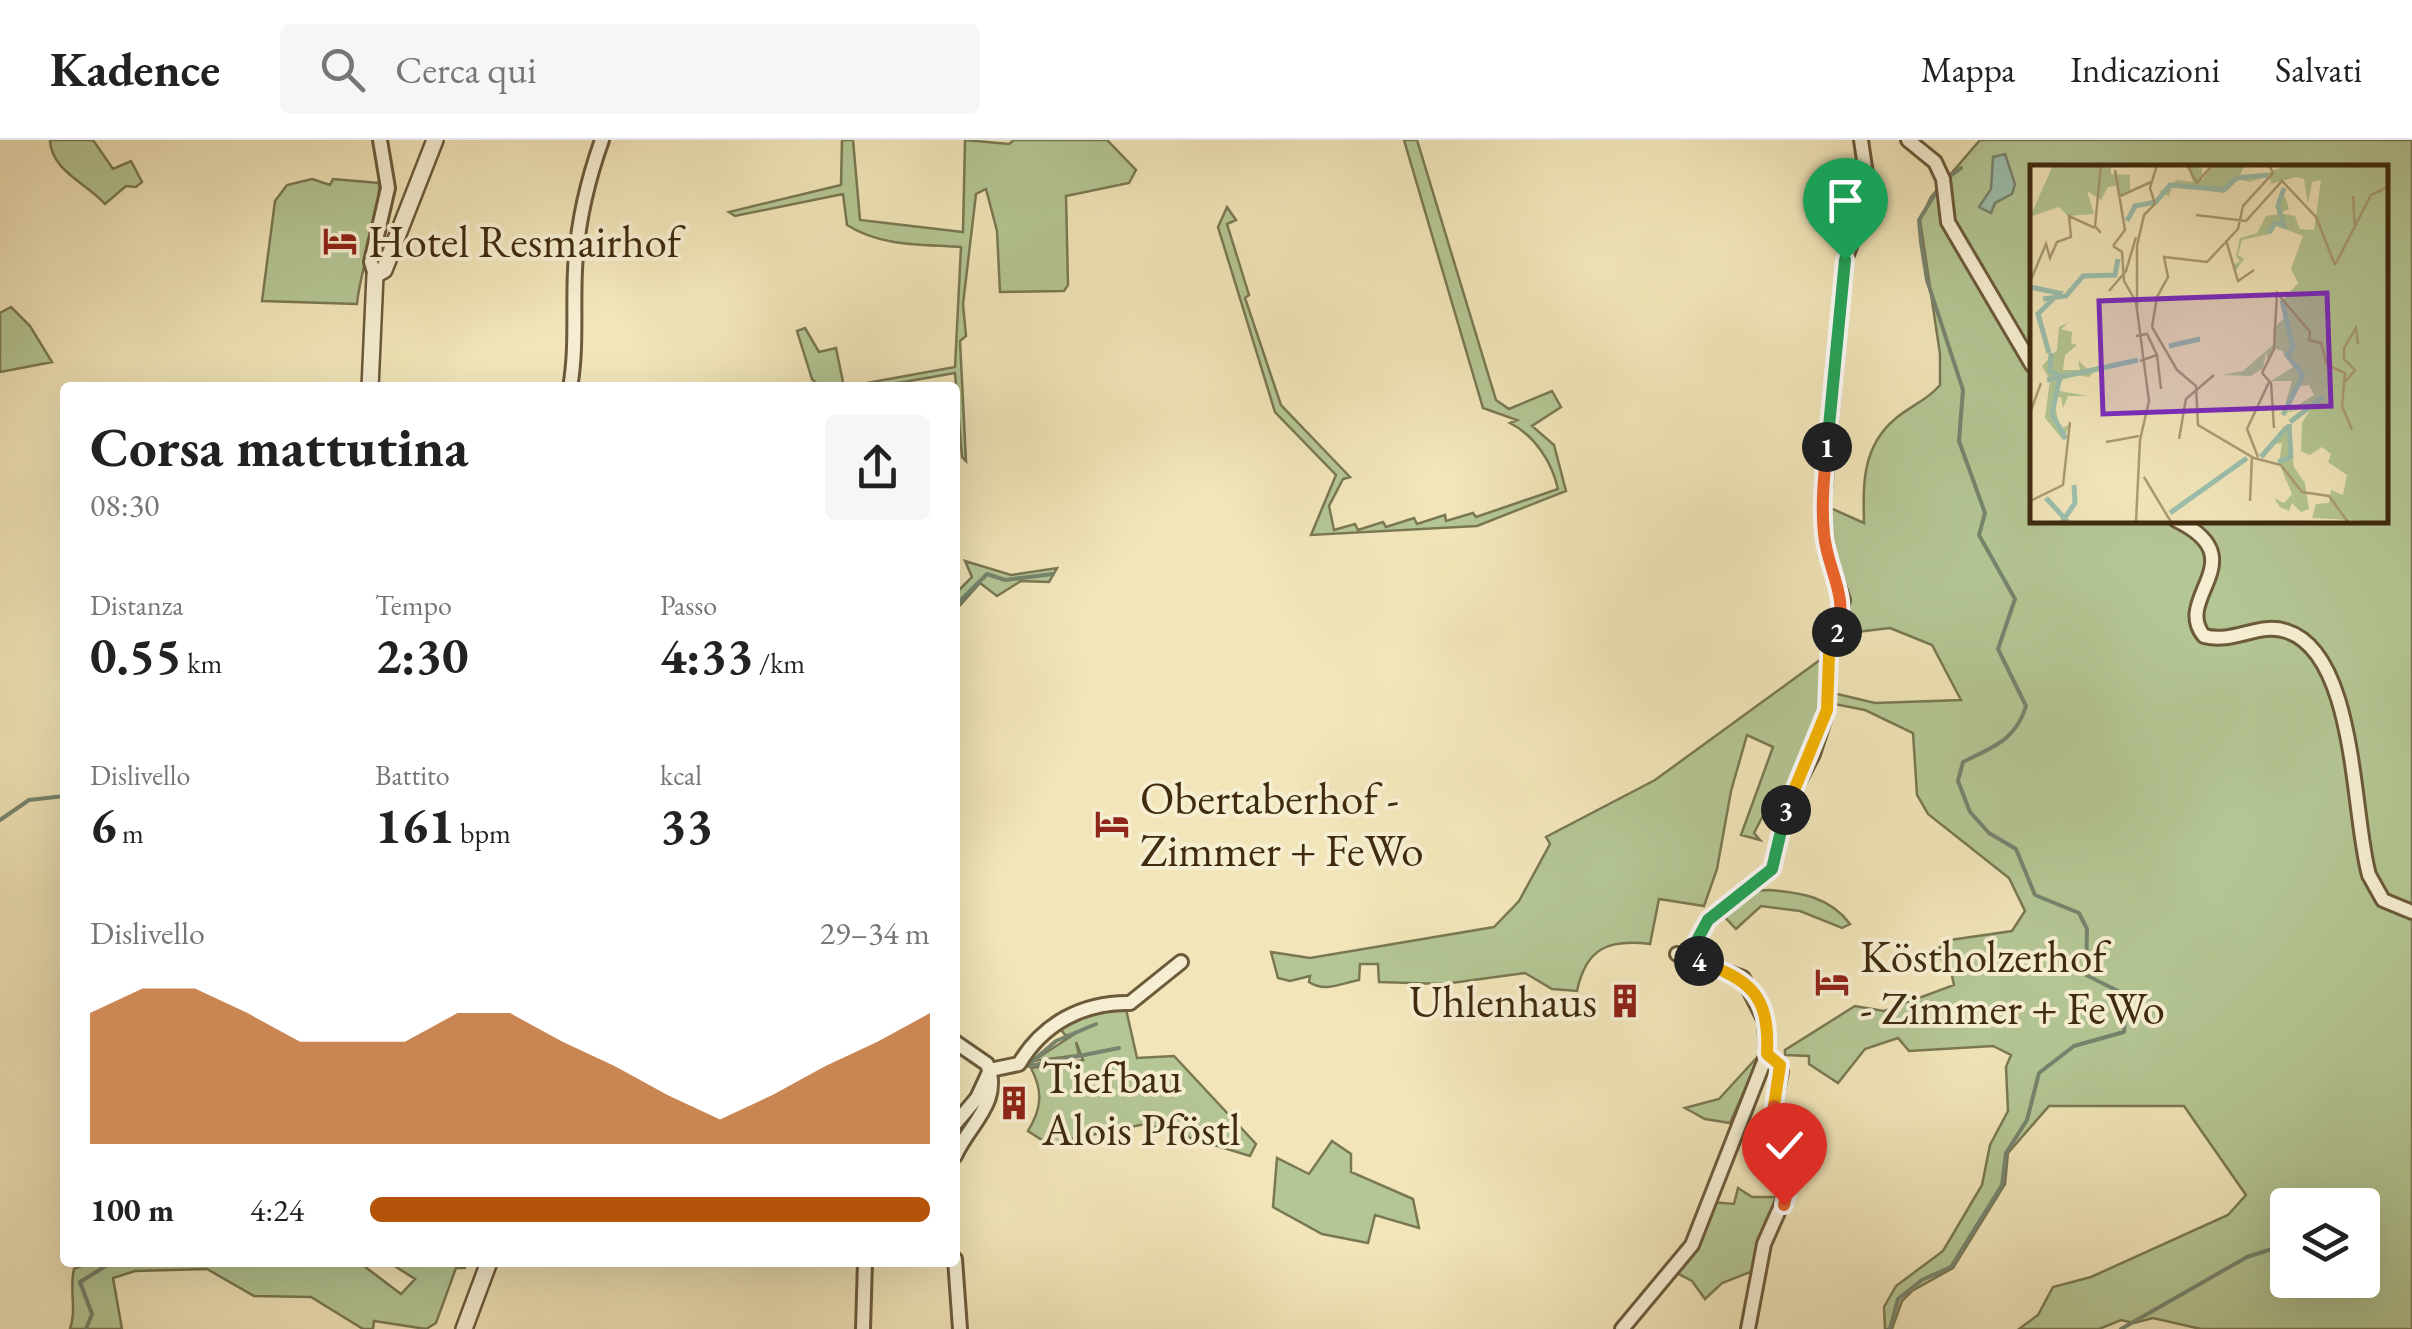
<!DOCTYPE html>
<html lang="it">
<meta charset="utf-8">
<style>
body{margin:0;font-family:"EB Garamond",serif;background:#f6f6f6;color:#222;height:100vh;display:flex;flex-direction:column;font-size:38px;white-space:nowrap}
*{box-sizing:border-box;margin:0}
p{font-size:32px;color:#767676}
.icon{flex:none;width:55px;height:55px;fill:none;stroke:currentColor;stroke-width:2;stroke-linecap:round;stroke-linejoin:round}
.map{position:relative;flex:1;overflow:hidden}
.side{position:absolute;left:60px;top:242px;width:900px;height:885px;display:flex;flex-direction:column;background:#fff;border-radius:10px;box-shadow:0 10px 40px #0002}
.side>*{flex:none}
.fabs{position:absolute;left:2270px;top:1048px;display:grid;gap:20px}
.fabs a{display:grid;place-items:center;width:110px;height:110px;border-radius:10px;background:#fff;box-shadow:0 10px 40px #0002;font-size:50px}
.pin{position:absolute;display:grid;place-items:center;width:85px;height:85px;color:#fff;margin:-102px -42px;border-radius:50% 50% 50% 0;rotate:-45deg;box-shadow:0 0 10px #0007}
.pin .icon{rotate:45deg}
.km{position:absolute;width:50px;height:50px;margin:-25px;border-radius:50%;background:#222;color:#fff;font-size:28px;line-height:50px;text-align:center}
.round{display:grid;place-items:center;flex:none;width:105px;height:105px;border-radius:10px;background:#f6f6f6}
.summary{display:flex;align-items:center;justify-content:space-between;height:170px;padding:0 30px}
h1{font-size:55px;font-weight:700;line-height:75px}
.stats{display:grid;grid-template-columns:repeat(3,1fr);gap:15px;height:170px;padding:10px 30px}
.stats div{display:grid;align-content:center}
.stats b{font-size:50px;font-weight:700}
.stats small{font-size:28px;font-weight:400}
.stats p{font-size:28px}
.chart{height:280px;padding:20px 30px}
.chart p{display:flex;justify-content:space-between}
.chart svg{width:100%;height:180px;margin-top:10px;fill:#b45309;opacity:.7}
ul{padding:0 30px;list-style:none;font-size:32px}
li{display:grid;grid-template-columns:160px 120px 1fr;align-items:center;height:75px}
li i{height:25px;border-radius:12px;background:#b45309}
header{display:flex;align-items:center;gap:60px;box-sizing:border-box;height:140px;padding:0 50px;background:#fff;border-bottom:2px solid #e0e0e0}
header strong{font-size:48px}
nav{display:flex;gap:55px;margin-inline-start:auto;font-size:35px}
.search{width:700px;height:90px;background:#f6f6f6;display:flex;align-items:center;gap:25px;box-sizing:border-box;padding:0 35px;border-radius:10px;color:#767676;font-size:38px}
.map>svg:first-child{display:block}
</style>
<header>
<strong>Kadence</strong>
<div class="search"><svg class="icon" aria-label="search" viewBox="0 0 24 24"><circle cx="10" cy="10" r="6"/><path d="M15 15l6 6"/></svg>Cerca qui</div>
<nav><a>Mappa</a><a>Indicazioni</a><a>Salvati</a></nav>
</header>
<div class="map">
<svg width="2412" height="1189" viewBox="0 0 2412 1189">
<rect width="100%" height="100%" fill="#f1e5b9"/>
<filter id="stains"><feTurbulence type="fractalNoise" baseFrequency=".002" numOctaves="4"/><feColorMatrix values="0 0 0 0 .2 0 0 0 0 .09 0 0 0 0 .02 0 0 0 .5 -.17"/></filter>
<radialGradient id="worn" r=".72"><stop offset=".6" stop-color="#630" stop-opacity="0"/><stop offset="1" stop-color="#630" stop-opacity=".3"/></radialGradient>
<!-- green -->
<path fill="#b4c694" stroke="#7a7852" stroke-width="2.5" fill-rule="evenodd" d="M50 0H93L113 29 131 21 142 42 136 47 126 46 105 64C88 44 51 31 50 0Z
M842 0H853L860 80 963 92 965 0 1009 4 1014 0H1107L1136 30 1129 43 1066 56 1068 145 1064 151 1000 152 997 91 986 49 976 54 963 164 966 196 960 201 966 321 962 317 955 233 875 247H845L955 227 961 107C921 104 882 107 847 85L843 54 735 76 729 72 841 45Z
M1404 0H1417L1496 260 1509 269 1552 251 1561 267 1532 286 1554 305 1566 351 1477 386 1311 395 1336 335 1275 272 1218 87 1227 67 1236 80 1227 84 1249 155 1245 158 1281 265 1350 337 1343 339 1329 366 1334 390 1355 384 1358 390 1383 382 1386 387 1414 378 1417 384 1445 375 1446 381 1473 373 1476 377 1558 349C1552 322 1535 296 1510 283L1517 280 1483 268Z
M1980 0H2412V1189H2201L2153 1178 2134 1183 2121 1180 2099 1189H2019L2038 1175 2053 1147 2091 1137 2228 1075 2246 1055 2184 966H2049L2008 1013 2005 1044 1953 1128 1912 1151 1902 1161 1892 1189H1885L1884 1167 1896 1146 1943 1111 1982 1045 1990 1005 2008 971 2006 927 2011 915 1993 906 1909 911 1898 898 1865 909 1838 943 1809 924V916L1785 915V910L1855 866 1884 871 1954 845 1950 827 1933 812 1950 800 2012 791 2025 771 2009 738 1928 674 1917 655 1913 593 1865 570 1834 564 1829 516 1839 478 1826 366 1864 383C1863 344 1862 307 1895 279 1910 266 1928 260 1940 245V214L1920 80 1931 57ZM2032 28H2384V380H2032ZM1890 488 1932 505 1961 560 1875 563 1833 553 1835 517 1848 493ZM2288 1065H2362V1140H2288Z
M312 39 330 45 333 39 379 43C380 84 361 123 357 164L262 161 275 61 287 45Z
M11 167 30 186 52 222 0 232V173Z
M805 188 819 212 836 208 844 247H820L812 239 797 191Z
M965 421 1011 435 1057 428 1049 442 1021 441 997 456 980 443 955 471V454L972 437Z
M1824 517C1824 576 1811 611 1787 664L1779 660 1769 664 1754 693 1760 700 1741 695 1773 607 1747 595 1731 651 1717 729 1704 766 1659 759 1650 804C1608 799 1586 808 1577 851L1552 849 1525 833 1444 844 1379 842 1378 824H1360L1359 840C1342 843 1325 853 1309 842L1310 836 1290 841 1278 838 1271 812 1310 818 1494 787 1519 761 1550 704 1546 697 1655 640Z
M1770 750C1802 753 1830 757 1850 784L1842 788 1800 771 1761 766 1736 789 1722 774 1749 751Z
M1104 868 1126 869 1137 918 1174 916 1256 1004 1250 1016 1145 984 1048 1004 1028 991C1042 968 1043 951 1031 928L1083 920 1076 902 1079 915 1033 921 1073 895H1065L1059 887Z
M1761 913 1730 983 1705 979 1685 968 1719 959Z
M1332 1001 1351 1014V1032L1413 1059 1419 1088 1375 1075 1368 1103 1322 1094 1273 1067 1277 1018 1309 1034Z
M1738 1048 1752 1057H1784L1758 1129 1722 1143 1705 1159 1692 1141 1671 1130 1712 1062 1734 1064Z
M360 1123 401 1154 415 1139 390 1123H466L465 1128H456L436 1183 426 1189 374 1181 373 1189H363L311 1157 254 1156 207 1129 135 1131 113 1138 122 1189H70C77 1169 69 1150 74 1129L88 1123Z"/>
<!-- water -->
<path fill="#9bbfad" stroke="#77846e" stroke-width="2.5" d="M2005 14 2015 44 2012 54 1995 63 1991 73 1979 67 1991 49 1993 17Z"/>
<g fill="none" stroke-linecap="round" stroke-linejoin="round">
<!-- stream -->
<path stroke="#77846e" stroke-width="4" d="M1945 40 1961 28
M955 466 987 434 1005 440 1053 434
M0 680 29 660 65 656
M1028 925 1056 901 1096 884
M1029 926 1119 908
M86 1189 92 1174 80 1142 112 1122
M1890 1189 1898 1159 1922 1140 1951 1127 2002 1045 2006 1013 2027 980 2039 933 2074 906 2124 892 2127 862 2118 851 2086 835 2087 789 2079 773 2035 755 2016 709 1989 693 1970 672 1958 641 1963 622C1993 607 2016 600 2026 566L1998 509 2015 459 1979 395 1985 373 1959 301 1963 250 1927 140 1921 102 1919 80 1940 46
M2121 1189 2247 1117 2288 1104"/>
<!-- minor casing -->
<g stroke="#6c5a3a" stroke-width="18">
<path id="minor" d="M1908 0 1935 22 1943 39 1948 82 2032 225
M375 135 371 122 388 48 380 0
M570 248C577 208 573 170 575 130 577 86 587 42 602 0
M2176 380C2257 419 2172 458 2204 496 2234 504 2258 482 2286 491 2357 513 2352 675 2369 735L2383 760 2412 772
M1695 816V804L1708 780 1772 729 1787 664 1813 614 1827 571 1829 516 1843 460 1829 420 1822 373 1845 120 1869 55 1861 0
M955 902 987 924C1003 962 969 984 955 1016
M955 984 977 958 990 930 1019 924C1043 883 1084 862 1130 863L1181 822
M955 1119 960 1189
M863 1189 865 1122
M1622 1189 1692 1105 1767 914 1765 881 1743 838 1699 822 1695 816 1677 814
M1748 1189 1764 1104 1787 1052 1775 1010V961L1781 931 1767 914"/>
</g>
<!-- tertiary casing -->
<g stroke="#6c5a3a" stroke-width="20">
<path id="tertiary" d="M370 248 375 135 384 130 435 0
M464 1189 489 1122"/>
</g>
<!-- minor -->
<use href="#minor" stroke="#f6eed2" stroke-width="12"/>
<!-- tertiary -->
<use href="#tertiary" stroke="#f6eed2" stroke-width="15"/>
</g>
<g fill="none" stroke-linecap="round" stroke-linejoin="round">
<!-- split-1 casing -->
<g stroke="#fff" stroke-width="20">
<path id="split-1" d="M1827 307 1845 120"/>
</g>
<!-- split-2 casing -->
<g stroke="#fff" stroke-width="20">
<path id="split-2" d="M1827 307C1824 336 1821 365 1824 394 1827 429 1849 456 1837 492"/>
</g>
<!-- split-3 casing -->
<g stroke="#fff" stroke-width="20">
<path id="split-3" d="M1786 670 1827 570 1829 516 1837 492"/>
</g>
<!-- split-4 casing -->
<g stroke="#fff" stroke-width="20">
<path id="split-4" d="M1699 821 1695 804 1708 780 1772 729 1786 670"/>
</g>
<!-- split-5 casing -->
<g stroke="#fff" stroke-width="20">
<path id="split-5" d="M1699 821C1749 840 1770 853 1767 914L1780 925 1774 966"/>
</g>
<!-- split-6 casing -->
<g stroke="#fff" stroke-width="20">
<path id="split-6" d="M1774 966V1010L1787 1052 1784 1065"/>
</g>
<!-- split-1 -->
<use href="#split-1" stroke="#22a559" stroke-width="12"/>
<!-- split-2 -->
<use href="#split-2" stroke="#f0652b" stroke-width="12"/>
<!-- split-3 -->
<use href="#split-3" stroke="#f5b400" stroke-width="12"/>
<!-- split-4 -->
<use href="#split-4" stroke="#22a559" stroke-width="12"/>
<!-- split-5 -->
<use href="#split-5" stroke="#f5b400" stroke-width="12"/>
<!-- split-6 -->
<use href="#split-6" stroke="#f0652b" stroke-width="12"/>
</g>
<!-- icons -->
<defs>
<g id="hotel-bare" transform="scale(2.7)"><path d="M-6-4.5h1.5V1H6V5H4.5V3h-9V5H-6ZM-4 0a1.8 1.8 0 1 1 3.6 0ZM.5 0V-2.5h3Q6-2.5 6 0Z" fill="#8f2418" stroke="#f6eed2" stroke-width="2.5" paint-order="stroke"/></g>
<g id="building-bare" transform="scale(2.7)"><path d="M-4-6H4V6H1V3H-1V6H-4ZM-2.5-4.3h1.7v1.8h-1.7ZM.8-4.3h1.7v1.8H.8ZM-2.5-1h1.7V.8h-1.7ZM.8-1h1.7V.8H.8Z" fill="#8f2418" stroke="#f6eed2" stroke-width="2.5" paint-order="stroke"/></g>
</defs>
<g fill-rule="evenodd">
<use href="#hotel-bare" x="340" y="101"/>
<use href="#hotel-bare" x="1112" y="684"/>
<use href="#hotel-bare" x="1832" y="842"/>
<use href="#building-bare" x="1625" y="861"/>
<use href="#building-bare" x="1014" y="963"/>
</g>
<g text-anchor="middle" stroke-width="8" stroke-linejoin="round" paint-order="stroke">
<!-- poi labels -->
<g font-size="45" fill="#402b0f" stroke="#f6eed2" text-anchor="start">
<text x="368" y="117">Hotel Resmairhof</text>
<text x="1140" y="674">Obertaberhof -<tspan x="1140" dy="52">Zimmer + FeWo</tspan></text>
<text x="1860" y="832">Köstholzerhof<tspan x="1860" dy="52">- Zimmer + FeWo</tspan></text>
<text x="1597" y="877" text-anchor="end">Uhlenhaus</text>
<text x="1042" y="953">Tiefbau<tspan x="1042" dy="52">Alois Pföstl</tspan></text>
</g>
</g>
<!-- overview -->
<g transform="translate(2030 25)">
<rect width="358" height="358" fill="#f1e5b9"/>
<path d="M23 0 81 1V9L100 10V25L88 31 86 21 78 22 71 35 57 26 64 49 38 51 29 42 0 52ZM157 0H172V16L182 0H215L210 10 220 15 258 0H357V357L282 353 286 339 299 338 301 325 313 330 317 310 298 297 301 289 292 282 280 290 271 286 272 258 282 242 255 248 284 230 279 220 265 222 252 250 262 216H241L263 202 252 186 244 183 238 196 236 187 233 203 221 211 192 210 213 206 244 179 243 164 254 153 251 137 268 118 261 104 273 71 245 60 239 69 212 75 208 90 214 94 206 105 203 100 210 96 206 91 210 73 227 68 236 51 249 49 247 38 255 31 259 44 250 48 265 51 270 64 284 65 291 15 282 17 278 39 274 14 266 12 241 19 239 10 220 17 208 14 193 28 143 20 139 31 129 27 147 15 163 17ZM39 157 31 164 42 167 41 178 47 180 35 190 33 205H50L48 195 60 207 69 202 59 212 38 209 24 225 58 231H38L33 243 31 232H23L30 264 40 259 33 275 15 253 20 215 12 201 27 185 29 162ZM257 261 264 302 275 318 279 344 271 347 262 338 259 346 250 342 244 333 254 338 262 329 249 298 252 278 244 279Z" fill="#b4c694"/>
<path fill="none" stroke="#9bbfad" stroke-width="5" d="M97 56 105 41 126 37 140 20 194 25 207 13 238 10M239 68 245 58 254 61 248 41 254 23M0 122 29 128 8 149 19 188M13 134 36 131 53 111 85 110 88 94M252 135 263 183 257 190 273 210 253 250M139 181 170 174M21 188 20 206 30 211 22 249 36 274M17 215 108 195M260 257 293 232M231 292 257 262M248 297 261 292 259 259M16 333 38 357M140 348 217 293M32 357 45 338 44 320"/>
<path fill="none" stroke="#aa9b75" stroke-width="2.5" d="M71 0 65 61 71 68M157 0 167 18 182 0M323 31 325 64M88 32 121 17M166 50 216 56 252 16 286 52 305 100M196 75 208 116 224 105M83 81 92 87 94 116 106 137 119 236 110 275 106 357M83 81 95 65 85 5M305 100 341 30 358 22M0 117 16 79 20 93 27 77 41 72 39 51 65 63M79 126 96 106 106 72M107 142V81L114 50 125 39 120 23 127 0M122 162 147 205 166 221 168 260 224 293 251 300 272 327 299 331 318 357M122 162 127 132 138 112 134 92 177 97 208 64 213 41 243 8 239 0M106 171 117 169 127 190 110 196M127 190 131 224M232 208 244 184 247 128 280 167 279 175 291 178 297 200 315 208 312 241 322 265M232 208 241 218 244 263M315 217 325 205 314 194V183L326 163 328 179M0 248 11 218M149 274 156 234 184 210M76 277 109 271M228 292 217 264 239 217M114 312 141 357M0 336 33 320 40 257M220 336 222 291"/>
<path fill="#7b2cbf" fill-opacity="0.15" stroke="#7b2cbf" stroke-width="5" d="M297 128 301 241 73 249 69 136Z"/>
<rect width="358" height="358" fill="none" stroke="#402b0f" stroke-width="5"/>
</g>
<rect width="100%" height="100%" filter="url(#stains)"/>
<rect width="100%" height="100%" fill="url(#worn)"/>
</svg>
<div class="fabs">
<a><svg class="icon" aria-label="layers" viewBox="0 0 24 24"><path d="M12 4l9 5-9 5-9-5zM3 14l9 5 9-5"/></svg></a>
</div>
<div class="pin" style="left:1845px;top:120px;background:#1e9e55"><svg class="icon" aria-label="arrive" viewBox="0 0 24 24"><path d="M6 21V4h12l-3 4 3 4H6"/></svg></div>
<div class="pin" style="left:1784px;top:1065px;background:#d93025"><svg class="icon" aria-label="check" viewBox="0 0 24 24"><path d="M5 12l5 5 9-10"/></svg></div>
<b class="km" style="left:1827px;top:307px">1</b>
<b class="km" style="left:1837px;top:492px">2</b>
<b class="km" style="left:1786px;top:670px">3</b>
<b class="km" style="left:1699px;top:821px">4</b>
<section class="side">
<div class="summary"><div><h1>Corsa mattutina</h1><p>08:30</p></div><a class="round"><svg class="icon" aria-label="share" viewBox="0 0 24 24"><path d="M12 15V3M7 8l5-5 5 5M5 13v7h14v-7"/></svg></a></div>
<div class="stats">
<div><p>Distanza</p><b>0.55<small> km</small></b></div>
<div><p>Tempo</p><b>2:30</b></div>
<div><p>Passo</p><b>4:33<small> /km</small></b></div>
</div>
<div class="stats">
<div><p>Dislivello</p><b>6<small> m</small></b></div>
<div><p>Battito</p><b>161<small> bpm</small></b></div>
<div><p>kcal</p><b>33</b></div>
</div>
<div class="chart"><p><span>Dislivello</span>29–34 m</p>
<svg viewBox="0 0 160 44" preserveAspectRatio="none"><path d="M0 44V12L10 6L20 6L30 12L40 19L50 19L60 19L70 12L80 12L90 19L100 25L110 32L120 38L130 32L140 25L150 19L160 12V44z"/></svg>
</div>
<ul>
<li><b>100 m</b>4:24<i style="width:100%"></i></li>
</ul>
</section>
</div>
